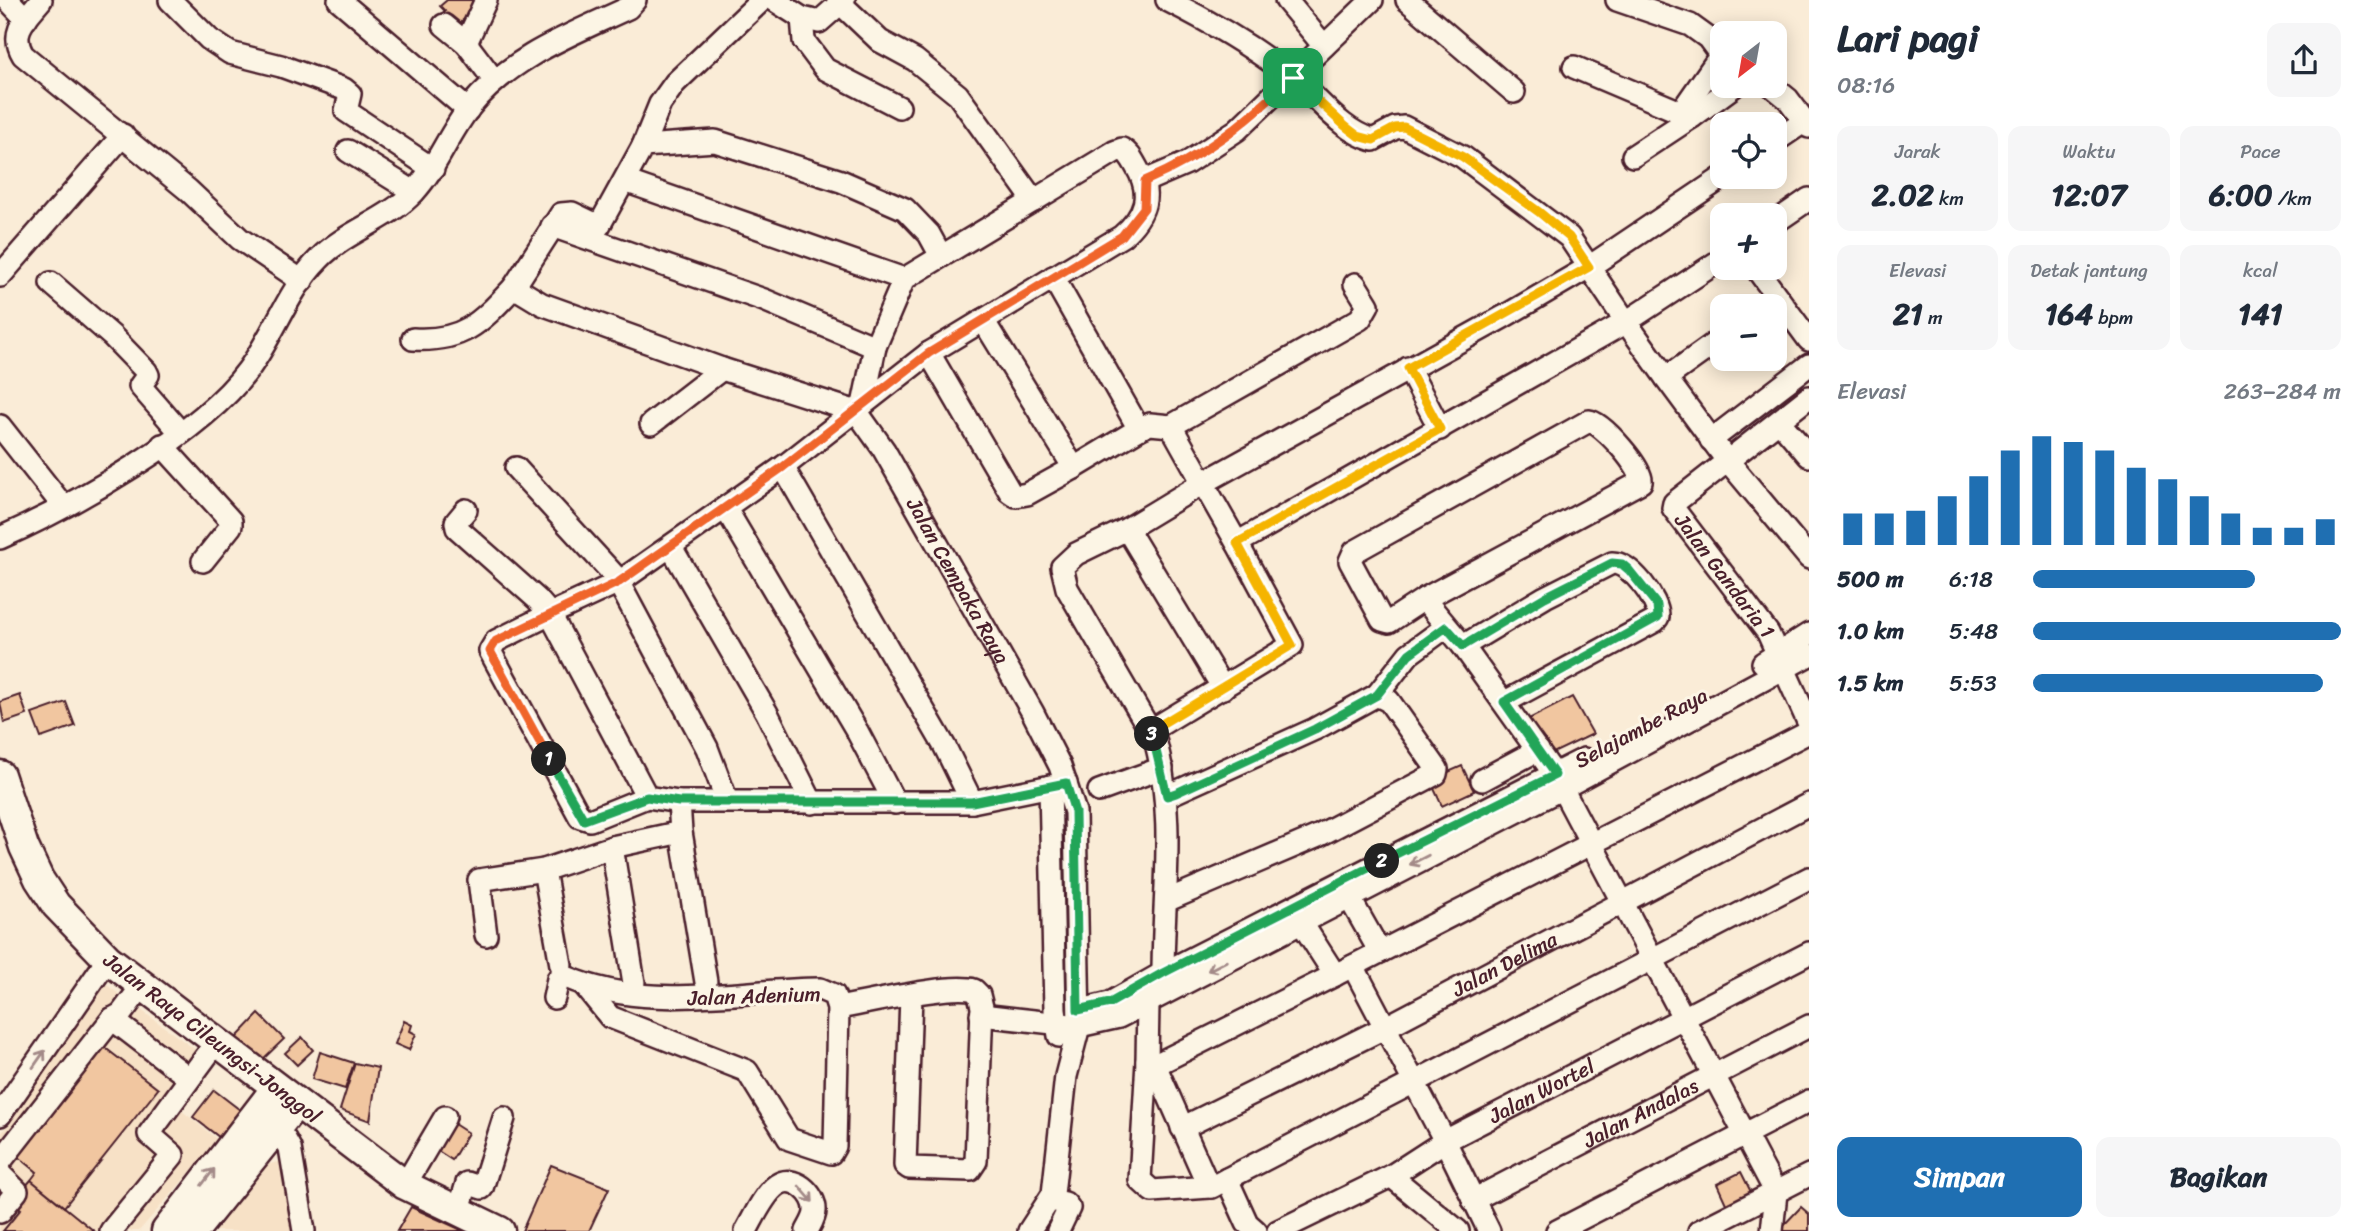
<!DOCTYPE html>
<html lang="id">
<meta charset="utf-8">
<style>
body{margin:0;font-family:Sriracha,sans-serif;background:#f6f6f7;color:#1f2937;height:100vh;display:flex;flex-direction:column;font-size:26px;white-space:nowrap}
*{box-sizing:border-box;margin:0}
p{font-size:23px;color:#747a83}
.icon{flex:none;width:38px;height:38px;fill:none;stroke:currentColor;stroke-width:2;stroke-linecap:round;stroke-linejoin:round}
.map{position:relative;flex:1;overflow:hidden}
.side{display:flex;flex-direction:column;background:#fff;width:560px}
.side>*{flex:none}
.needle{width:46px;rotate:211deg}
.tools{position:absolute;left:1710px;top:21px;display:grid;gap:14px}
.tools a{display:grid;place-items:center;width:77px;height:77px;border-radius:14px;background:#fff;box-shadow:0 4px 18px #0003;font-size:35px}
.pin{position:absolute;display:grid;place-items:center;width:60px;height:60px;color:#fff;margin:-30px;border-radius:14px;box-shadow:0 4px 10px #0006}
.km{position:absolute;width:35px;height:35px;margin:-18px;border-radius:50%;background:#222;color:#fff;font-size:19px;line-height:35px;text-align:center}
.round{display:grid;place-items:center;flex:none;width:74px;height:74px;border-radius:14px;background:#f6f6f7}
.headline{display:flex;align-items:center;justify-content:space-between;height:119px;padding:0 28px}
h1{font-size:38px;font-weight:800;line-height:52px}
.metrics{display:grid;grid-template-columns:repeat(3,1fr);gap:10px;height:119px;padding:7px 28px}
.metrics div{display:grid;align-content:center;border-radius:14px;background:#f6f6f7;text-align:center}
.metrics b{font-size:30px;font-weight:800}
.metrics small{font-size:19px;font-weight:400}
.metrics p{font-size:19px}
.chart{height:196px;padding:14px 28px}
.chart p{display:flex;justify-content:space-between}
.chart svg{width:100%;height:126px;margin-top:7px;stroke:#1f6fb2;stroke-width:6}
.button{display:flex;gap:14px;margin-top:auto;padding:14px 28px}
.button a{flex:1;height:80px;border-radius:14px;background:#1f6fb2;color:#fff;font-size:28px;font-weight:800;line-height:80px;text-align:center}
.button a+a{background:#f6f6f7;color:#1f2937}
ul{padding:0 28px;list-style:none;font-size:23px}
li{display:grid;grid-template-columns:112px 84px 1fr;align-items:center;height:52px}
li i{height:18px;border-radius:9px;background:#1f6fb2}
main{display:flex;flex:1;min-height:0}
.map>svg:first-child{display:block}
</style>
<main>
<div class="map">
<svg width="1809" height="1231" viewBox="0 0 1809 1231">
<rect width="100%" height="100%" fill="#faecd7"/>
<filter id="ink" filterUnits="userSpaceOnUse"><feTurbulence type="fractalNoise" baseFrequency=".0143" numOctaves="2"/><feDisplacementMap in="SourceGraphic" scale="14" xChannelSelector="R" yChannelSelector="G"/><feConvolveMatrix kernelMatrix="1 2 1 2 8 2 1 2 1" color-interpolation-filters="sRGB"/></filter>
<g filter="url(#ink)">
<!-- built -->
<path fill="#f7e1c6" d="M104 983 215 1064 181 1110 218 1140 139 1231H0V1136Z
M288 1160 305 1231H215L265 1165Z"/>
<!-- building -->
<path fill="#f1c6a0" stroke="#4a1f2b" stroke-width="2" d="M447 0H479L482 4 457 25 442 13 445 11 440 6Z
M20 695 27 715 4 723 0 702Z
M1572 697 1593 734 1549 755 1527 720Z
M66 702 75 726 41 738 32 714Z
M1462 766 1474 791 1442 806 1430 780Z
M259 1014 284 1039 260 1062 236 1038Z
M404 1021 412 1025 410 1031 416 1034 409 1050 395 1044Z
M302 1037 313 1050 297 1065 285 1053Z
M99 1043 158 1089 64 1207 31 1180 37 1172 13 1152Z
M320 1052 354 1063 345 1089 312 1079Z
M355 1063 378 1068 370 1121 340 1110Z
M214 1090 240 1110 219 1137 193 1117Z
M451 1122 468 1133 452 1160 435 1149Z
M551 1165 609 1188 589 1231H522Z
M1741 1172 1752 1194 1727 1206 1717 1184Z
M31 1180 94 1231H3L21 1209 12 1202Z
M411 1207 464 1231H397Z
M1801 1207 1809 1214V1231H1782L1780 1229Z"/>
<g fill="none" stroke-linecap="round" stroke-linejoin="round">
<!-- minor casing -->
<g stroke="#4a1f2b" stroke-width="26">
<g id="minor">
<path d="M8 0 26 19"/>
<path d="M41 0C26 18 9 32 23 55L188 190 240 239 302 281"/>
<path d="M170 0 209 39 230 53 281 66 344 89 350 94 346 111 433 169"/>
<path d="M339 0 468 110"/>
<path d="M774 0 802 18 819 22 844 0"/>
<path d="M1286 0 1324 46"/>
<path d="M1407 0 1514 92"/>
<path d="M1617 0 1690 25 1708 38 1722 57"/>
<path d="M840 3 880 41 915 60 958 95 1034 201"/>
<path d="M802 18 804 41 825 69 899 107"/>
<path d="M444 25 466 43 494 80"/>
<path d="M466 43 486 0"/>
<path d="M1574 67 1692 117 1633 156"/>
<path d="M1772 86 1788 99 1809 127"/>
<path d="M1681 112 1720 56"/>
<path d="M1692 117 1734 86"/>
<path d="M1774 142 1805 121"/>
<path d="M643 146 660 104 675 83 762 0"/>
<path d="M348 151 414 192"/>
<path d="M625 181 904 279"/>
<path d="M1145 181 1187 163 1237 130 1372 0"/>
<path d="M1774 223 1809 199"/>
<path d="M552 226 764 300 875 347"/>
<path id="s1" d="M941 256 929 234 905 209 841 181 715 141 643 146 599 226 572 213 561 214 514 287 542 304 722 369 857 412 884 450 1033 713 1060 766 1075 812 1079 1026 1066 1076 1053 1194 1029 1231"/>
<path d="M1756 268 1778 298"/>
<path d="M0 276 123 135"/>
<path d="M1053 277 1139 429"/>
<path d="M51 283 112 336 146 371 148 375 140 386 180 432"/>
<path d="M1766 306 1778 298 1809 340"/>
<path d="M1722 338 1666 378 1723 455 1809 558"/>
<path d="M413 339C464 342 481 322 514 287"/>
<path d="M929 353 1010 492 1016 496 1027 494 1074 468 983 320"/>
<path d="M1408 368 1440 429"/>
<path d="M1666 378 1626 322 1722 259"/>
<path id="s2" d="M1809 397 1674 503 1673 508 1768 633 1809 724"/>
<path d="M863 405 875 347 904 279 1114 152 1122 149C1129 153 1132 159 1136 166 1153 194 1146 215 1122 236L929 353 783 467 619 582 550 614 647 797 679 802H972L1066 783"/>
<path d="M1589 421C1602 422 1645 471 1641 482L1424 599 1389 622 1382 620 1350 561 1354 552Z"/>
<path d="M1780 422 1809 456"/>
<path d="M651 424 722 369"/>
<path d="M0 426 63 506"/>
<path d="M1171 426 1203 483 1505 316 1589 267 1723 177"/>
<path d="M1711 440 1809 365"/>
<path d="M162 445 231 521V526L203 561"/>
<path d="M783 467 945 747 972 802"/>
<path d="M516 468 615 576 707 748 727 801"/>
<path d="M1074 468 1139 429 1150 424 1171 426 1360 319 1368 305 1355 284"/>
<path d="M726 509 857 731 895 803"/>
<path d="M466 510 456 522 457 528 537 599 550 614 496 641 490 651 580 817 590 820 647 797"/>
<path d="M1127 529 1223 688"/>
<path d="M0 538C73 506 201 434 248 370 274 335 288 290 319 259 346 231 387 221 414 192 437 167 448 135 469 108 510 57 570 35 628 8L635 0"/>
<path d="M671 547 767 713 812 803"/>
<path d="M1424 599 1463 646 1555 775 1776 1193 1772 1231"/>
<path d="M1463 646 1545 597 1612 563C1630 562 1659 600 1658 617L1655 621 1505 702"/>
<path d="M1763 663 1809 634"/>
<path d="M1377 695 1409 654 1446 627"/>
<path d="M1150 731 1292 645 1237 543 1626 322 1569 237 1463 157 1404 127 1395 128 1373 140C1339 130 1319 98 1292 77 1253 47 1211 22 1167 0"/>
<path d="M1482 780 1538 750"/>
<path d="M1050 786 1055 1010 1059 1036"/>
<path d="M1099 791 1162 768"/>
<path d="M1167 796 1315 729 1377 695 1389 701 1437 769 1436 774 1318 836 1168 900"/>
<path d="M681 832 706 982"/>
<path d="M612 847 634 983"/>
<path d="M544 870 561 965"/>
<path d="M1294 911 1335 975 1380 952 1341 883"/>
<path d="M486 935 479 880 544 870 612 847 681 832 679 802"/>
<path d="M1380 952 1809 732"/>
<path d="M1353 966 1445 1141 1489 1231"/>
<path d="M1163 983C1162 900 1177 822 1155 739L1067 588 1062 567 1076 554 1127 529 1203 483 1237 543"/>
<path d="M584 985 610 1017 747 1071 789 1139 831 1153 835 1146 838 1008"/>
<path d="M554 998 558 979 566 977C647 1012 734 990 820 989L834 995 838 1008C868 1003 950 983 974 990L979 995 982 1007 976 1161 970 1170 909 1168 905 1165 911 996"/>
<path d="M1148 1003 1147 1061 1155 1065 1208 1185 1212 1187 1227 1179 1247 1223 1256 1231"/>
<path d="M1081 1010 1110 1003 1163 973 1584 759"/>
<path d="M981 1015 1079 1026 1119 1017 1563 788 1809 655"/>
<path d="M112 1019 189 1078"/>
<path d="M1147 1061 1140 1180 1152 1191 1210 1187"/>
<path d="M1155 1065 1335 975"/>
<path d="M0 1115 108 959"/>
<path id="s3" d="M1182 1128 1386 1027 1809 804"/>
<path d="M274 1131 285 1139 290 1148 304 1231"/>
<path d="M0 1162 112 1019 121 1014 142 986"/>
<path d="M0 1174 17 1191 0 1212"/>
<path d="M1391 1176 1458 1231"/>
<path d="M1227 1179 1809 878"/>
<path d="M405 1185 445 1117"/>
<path d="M1051 1200 1065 1203 1069 1208 1058 1231"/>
<path id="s4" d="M1473 1200 1809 1026"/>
<path d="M458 1213 467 1183 482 1188 504 1118"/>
<path d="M111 1231 173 1155 149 1134 216 1043"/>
<path d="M746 1231C754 1217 764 1194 777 1185 793 1173 816 1194 815 1211 815 1218 810 1225 807 1231"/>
<path id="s5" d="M1278 1231 1391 1176 1445 1141 1809 953"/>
<path d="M1557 1231 1809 1101"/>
<path d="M1699 1231 1809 1175"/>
</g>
</g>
<!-- major casing -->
<g stroke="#4a1f2b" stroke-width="33">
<g id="major">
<path id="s6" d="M0 775 24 847 39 879 56 905 108 959 405 1185 500 1231"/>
<path d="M166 1231 276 1088"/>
<path d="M194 1231 296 1104"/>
</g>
</g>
<!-- minor -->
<use href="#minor" stroke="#fcf5e5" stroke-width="21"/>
<!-- major -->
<use href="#major" stroke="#fcf5e5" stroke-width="28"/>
</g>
<!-- one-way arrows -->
<defs><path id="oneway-shaft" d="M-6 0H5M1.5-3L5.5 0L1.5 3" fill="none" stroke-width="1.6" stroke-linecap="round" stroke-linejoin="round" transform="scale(1.75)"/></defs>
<g stroke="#a38a88">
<use href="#oneway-shaft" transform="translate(1419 860) rotate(153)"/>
<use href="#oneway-shaft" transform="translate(1217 966) rotate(153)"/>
<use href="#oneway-shaft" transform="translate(39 1059) rotate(-55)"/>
<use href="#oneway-shaft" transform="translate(208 1177) rotate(-52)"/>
<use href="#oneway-shaft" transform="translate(806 1194) rotate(49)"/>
</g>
</g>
<g fill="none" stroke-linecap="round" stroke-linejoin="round" filter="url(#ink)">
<!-- split-1 casing -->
<g stroke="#fff" stroke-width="14">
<path id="split-1" d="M549 759 490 651 496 641 619 582 783 467 929 353 1122 236 1144 208 1145 181C1208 154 1243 124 1293 78"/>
</g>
<!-- split-2 casing -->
<g stroke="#fff" stroke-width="14">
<path id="split-2" d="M549 759 584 820 647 797 679 802H972L1066 783 1075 812 1078 1010 1110 1003 1163 973 1382 861"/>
</g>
<!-- split-3 casing -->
<g stroke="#fff" stroke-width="14">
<path id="split-3" d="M1152 734 1167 796 1176 793 1315 729 1377 695 1409 654 1446 627 1463 646 1545 597 1612 563 1622 564 1629 570 1657 605 1658 617 1504 702 1555 775 1382 861"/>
</g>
<!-- split-4 casing -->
<g stroke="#fff" stroke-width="14">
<path id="split-4" d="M1152 734 1150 731 1292 645 1237 543 1440 429 1408 368 1589 267 1569 237 1539 212 1463 157 1404 127 1395 128 1373 140 1358 136 1345 126 1293 78"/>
</g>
<!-- split-1 -->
<use href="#split-1" stroke="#f0652b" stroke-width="9"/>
<!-- split-2 -->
<use href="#split-2" stroke="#22a559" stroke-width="9"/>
<!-- split-3 -->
<use href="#split-3" stroke="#22a559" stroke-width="9"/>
<!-- split-4 -->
<use href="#split-4" stroke="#f5b400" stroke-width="9"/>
</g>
<g text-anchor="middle" stroke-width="6" stroke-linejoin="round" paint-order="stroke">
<!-- street labels -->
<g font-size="21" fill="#4a1f2b" stroke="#fcf5e5">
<text dy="7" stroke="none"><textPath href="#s2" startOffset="262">Jalan Gandaria 1</textPath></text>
<text dy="7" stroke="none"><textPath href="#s1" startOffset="1116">Jalan Cempaka Raya</textPath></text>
<text transform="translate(1641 728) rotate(-28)" y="7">Selajambe Raya</text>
<text dy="7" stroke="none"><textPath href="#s3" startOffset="362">Jalan Delima</textPath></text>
<text transform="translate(754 996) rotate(-2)" y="7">Jalan Adenium</text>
<text dy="7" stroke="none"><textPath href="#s6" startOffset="348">Jalan Raya Cileungsi-Jonggol</textPath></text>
<text dy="7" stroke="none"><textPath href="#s5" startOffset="299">Jalan Wortel</textPath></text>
<text dy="7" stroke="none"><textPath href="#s4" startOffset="189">Jalan Andalas</textPath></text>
</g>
</g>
</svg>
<div class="tools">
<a><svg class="needle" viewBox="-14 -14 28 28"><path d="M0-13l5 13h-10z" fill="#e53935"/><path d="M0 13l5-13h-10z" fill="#747a83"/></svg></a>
<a><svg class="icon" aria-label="locate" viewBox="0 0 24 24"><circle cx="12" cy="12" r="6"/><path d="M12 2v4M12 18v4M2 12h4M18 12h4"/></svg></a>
<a>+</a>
<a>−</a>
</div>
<div class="pin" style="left:1293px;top:78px;background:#1e9e55"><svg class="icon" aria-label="arrive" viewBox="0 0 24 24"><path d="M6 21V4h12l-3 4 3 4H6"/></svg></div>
<b class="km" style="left:549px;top:759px">1</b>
<b class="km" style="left:1382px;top:861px">2</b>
<b class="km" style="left:1152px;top:734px">3</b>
</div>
<section class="side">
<div class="headline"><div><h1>Lari pagi</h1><p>08:16</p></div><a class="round"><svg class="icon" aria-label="share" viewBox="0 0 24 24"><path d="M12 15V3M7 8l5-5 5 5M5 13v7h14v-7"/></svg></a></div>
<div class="metrics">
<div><p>Jarak</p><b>2.02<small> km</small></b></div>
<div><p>Waktu</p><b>12:07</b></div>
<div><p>Pace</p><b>6:00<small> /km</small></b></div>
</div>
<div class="metrics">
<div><p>Elevasi</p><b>21<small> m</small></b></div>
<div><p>Detak jantung</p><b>164<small> bpm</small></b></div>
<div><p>kcal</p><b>141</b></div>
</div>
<div class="chart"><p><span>Elevasi</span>263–284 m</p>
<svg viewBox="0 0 160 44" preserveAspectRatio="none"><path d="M5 44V33M15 44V33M25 44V32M35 44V27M45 44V20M55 44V11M65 44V6M75 44V8M85 44V11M95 44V17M105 44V21M115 44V27M125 44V33M135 44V38M145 44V38M155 44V35"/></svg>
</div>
<ul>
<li><b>500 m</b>6:18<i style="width:72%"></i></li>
<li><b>1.0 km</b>5:48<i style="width:100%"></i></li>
<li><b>1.5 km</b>5:53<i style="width:94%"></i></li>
</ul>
<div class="button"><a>Simpan</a><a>Bagikan</a></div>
</section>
</main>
